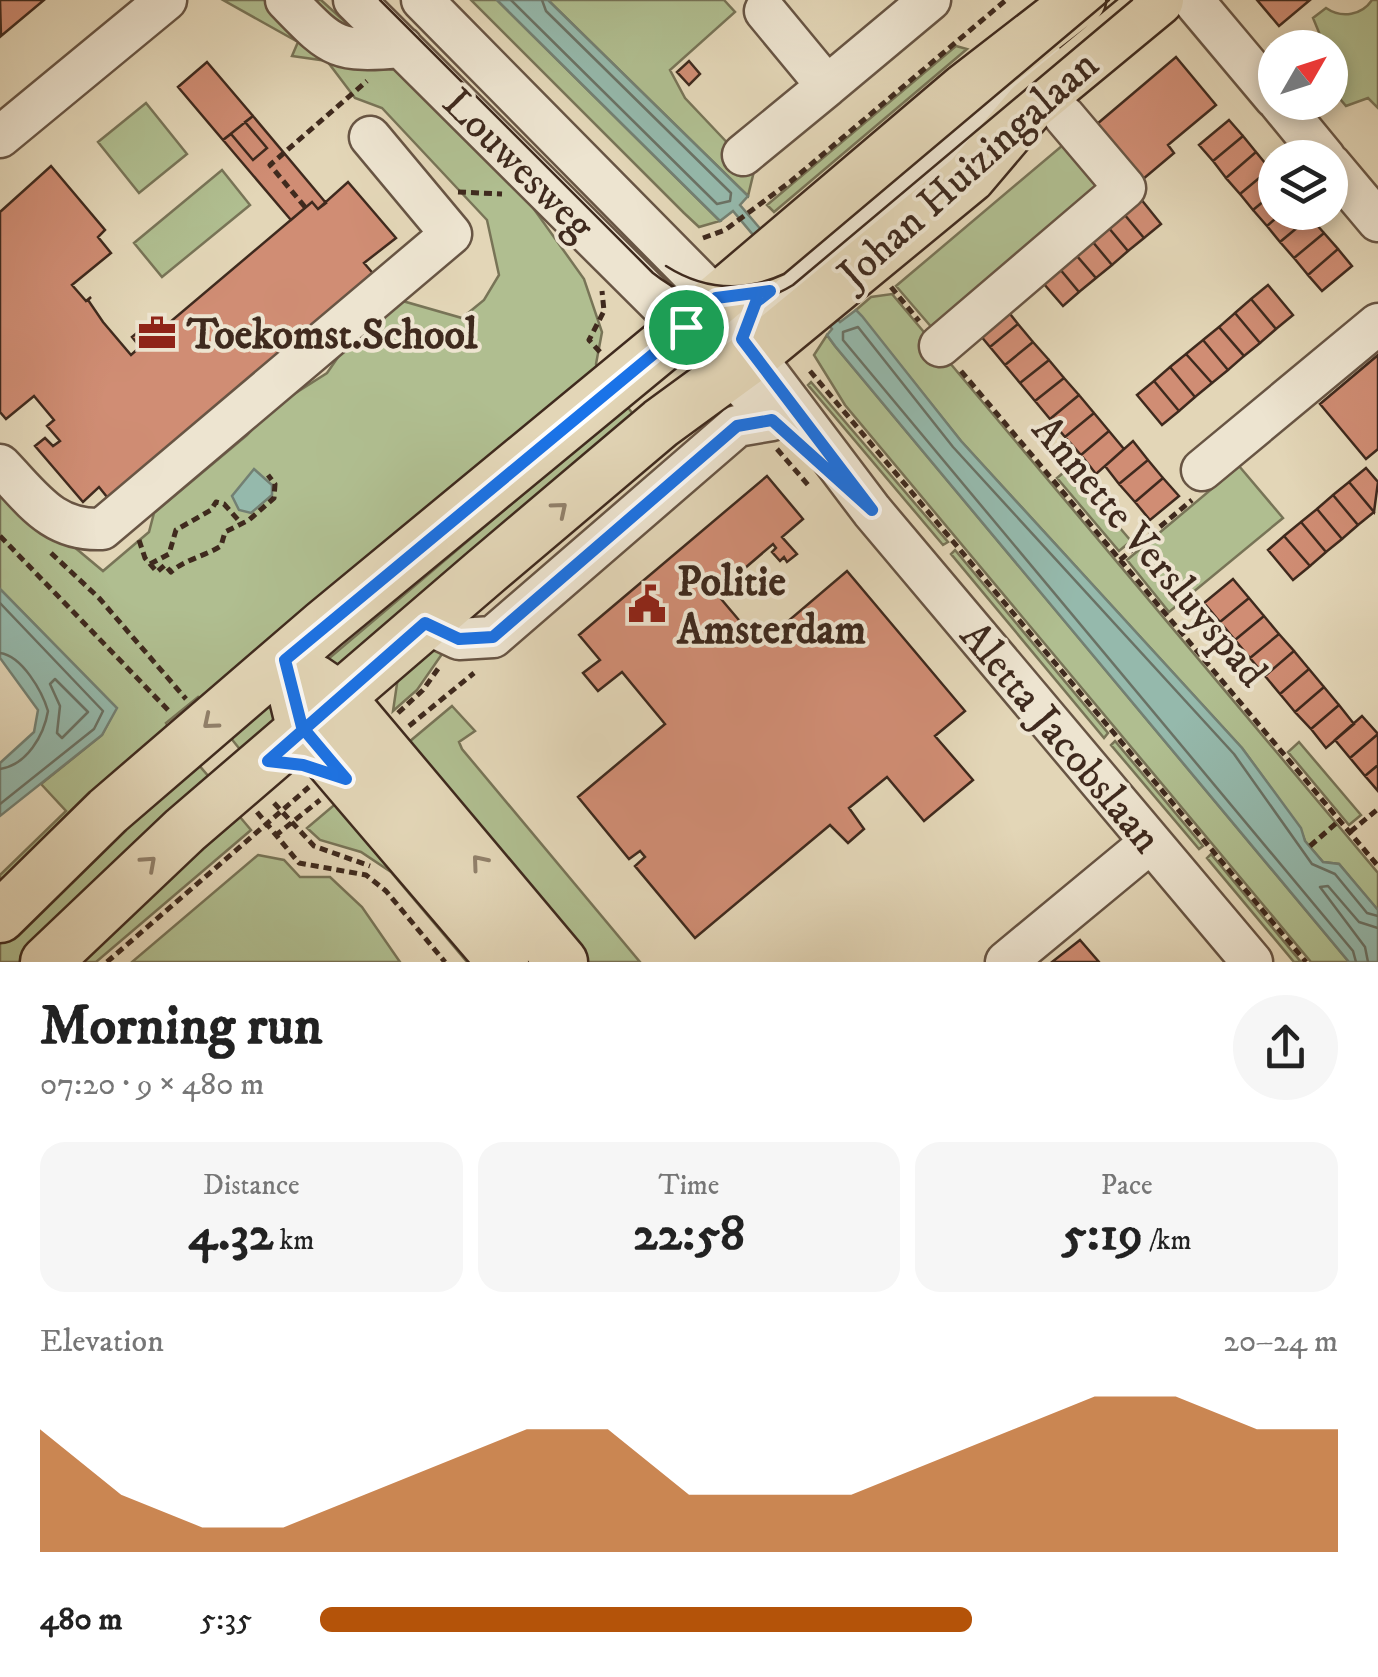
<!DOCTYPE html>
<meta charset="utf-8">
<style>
body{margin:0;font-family:"IM FELL DW Pica",serif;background:#f6f6f6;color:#222;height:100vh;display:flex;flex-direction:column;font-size:38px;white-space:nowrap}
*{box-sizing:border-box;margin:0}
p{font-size:32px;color:#767676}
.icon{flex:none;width:55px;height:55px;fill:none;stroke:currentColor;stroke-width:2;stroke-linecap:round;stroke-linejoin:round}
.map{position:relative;height:962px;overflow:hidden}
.drawer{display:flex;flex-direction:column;background:#fff;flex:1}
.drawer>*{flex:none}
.needle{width:65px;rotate:51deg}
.buttons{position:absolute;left:1258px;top:30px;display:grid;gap:20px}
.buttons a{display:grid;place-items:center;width:90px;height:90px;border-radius:50%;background:#fff;box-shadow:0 5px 15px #0003;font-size:50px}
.pin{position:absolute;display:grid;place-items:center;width:85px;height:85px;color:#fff;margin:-42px;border:5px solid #fff;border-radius:50%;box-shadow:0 2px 10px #0007}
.round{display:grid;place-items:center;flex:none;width:105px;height:105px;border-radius:52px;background:#f6f6f6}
.overview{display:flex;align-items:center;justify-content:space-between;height:170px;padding:0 40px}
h1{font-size:55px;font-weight:700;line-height:75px}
.figures{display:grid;grid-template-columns:repeat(3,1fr);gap:15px;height:170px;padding:10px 40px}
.figures div{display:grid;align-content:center;border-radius:25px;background:#f6f6f6;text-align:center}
.figures b{font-size:50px;font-weight:700}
.figures small{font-size:28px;font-weight:400}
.figures p{font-size:28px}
.chart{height:280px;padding:20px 40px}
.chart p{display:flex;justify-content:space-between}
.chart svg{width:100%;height:180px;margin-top:10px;fill:#b45309;opacity:.7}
ul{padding:0 40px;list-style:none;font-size:32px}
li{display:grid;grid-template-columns:160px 120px 1fr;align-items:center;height:75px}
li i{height:25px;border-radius:12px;background:#b45309}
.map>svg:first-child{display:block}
</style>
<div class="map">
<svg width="1378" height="962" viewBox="0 0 1378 962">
<rect width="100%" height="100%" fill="#e3d6b7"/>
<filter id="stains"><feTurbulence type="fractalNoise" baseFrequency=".002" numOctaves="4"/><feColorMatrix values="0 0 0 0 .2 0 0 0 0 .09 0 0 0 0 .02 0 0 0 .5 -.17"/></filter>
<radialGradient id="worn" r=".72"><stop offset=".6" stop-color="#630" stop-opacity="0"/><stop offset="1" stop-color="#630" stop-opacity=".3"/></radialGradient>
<!-- green -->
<path fill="#b0be90" stroke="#787457" stroke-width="2.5" d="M223 0H321L501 163 584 279 602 332 596 364 602 374 205 707 198 697 166 723 174 735 0 894V875L66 811 41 784 102 735 116 708 0 589V485L103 571 149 532 154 513 247 435 272 408 327 373 352 337 399 300 462 318 484 300 499 275 487 220 382 108 355 98 327 61 292 56 298 42Z
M471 0H497L720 221 699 227 684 213Z
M548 0H724L735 12 670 70 685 98 754 171 748 196Z
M1372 0H1378V108L1368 98 1346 106 1330 87V48L1325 47 1313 18 1326 8C1342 19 1362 15 1372 0Z
M956 46 967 49 774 212 767 205Z
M146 103 187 154 139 193 98 142Z
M1076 134 1118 186 940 337 896 286Z
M222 170 250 205 162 277 134 243Z
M892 294 1378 873V911L1339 864 1323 862 1305 841 1300 828 1242 748 961 441 856 310 871 297Z
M827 335 835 346 1349 962H1311L845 405 814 355Z
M811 382 948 542 943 545 808 385Z
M619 396 633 414 343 676 327 660 580 446Z
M1239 466 1283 518 1169 612 1127 560Z
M1069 468 1131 541 1119 551 1057 478Z
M955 550 1108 733 1104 738 951 554Z
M438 636 449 644 417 690 393 711 398 677Z
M277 701 285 722 246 757 222 727Z
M452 706 475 731 459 742 462 749 640 962H585L409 742Z
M1115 741 1203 846 1199 849 1111 745Z
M1299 742 1361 815 1349 825 1288 752Z
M191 756 216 785 25 962H0V934Z
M346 795 486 962H467L391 872 361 852 320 840 307 828Z
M240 817 251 830 96 962H72Z
M1211 854 1301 962H1294L1207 858Z
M258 855 284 860 300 877H330L362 907 400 962H132Z"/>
<!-- water -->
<path fill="#95b9ac" stroke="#738073" stroke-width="2.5" d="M497 0H548L748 196 740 205 840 322 856 310 862 316 961 441 1242 748 1301 828 1305 841 1323 862 1339 864 1378 910V962H1349L835 346 827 335 832 329 733 211 720 221Z
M254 469 272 485V495L251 513 239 510 232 496Z
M0 589 117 708 102 735 0 816V763L34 732 38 710 0 658Z"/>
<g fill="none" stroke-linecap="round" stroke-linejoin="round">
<!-- shore -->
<path stroke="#6a7265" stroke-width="2.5" d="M511 0 717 204 730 201 731 193 546 11 542 0
M0 603 103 711 94 729 0 804
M0 653C22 656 42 691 48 711 44 735 27 765 0 769
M55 679 88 712 62 738 57 733 60 706 50 684Z
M1356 962 1353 951 843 340V332L858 327 953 447 1234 754 1312 864 1335 874 1367 913 1378 916
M1368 962 1365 947 1320 887 1328 886 1359 922 1378 928"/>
</g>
<!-- building -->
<path fill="#d08d74" stroke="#3f2a1e" stroke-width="2.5" d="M0 0H44L1 36Z
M1257 0H1310L1279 26Z
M1176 57 1216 105 1168 145 1174 153 1136 185 1090 130Z
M689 61 700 74 689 85 677 72Z
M207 62 253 116 245 122 267 148 253 160 231 134 223 140 178 87Z
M253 116 326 203 318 209 312 202 291 220 223 140Z
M1229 120 1243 136 1213 161 1199 145Z
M1243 136 1256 152 1226 178 1213 161Z
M1256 152 1270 169 1240 194 1226 178Z
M51 166 105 230 98 237 111 253 72 285 86 301 91 297 88 300 103 322 131 355 140 347 132 337 148 324 156 334 312 202 318 209 348 182 396 238 364 263 377 278 111 502 99 487 83 502 35 446 45 438 53 446 60 441 47 426 54 420 34 396 6 419 0 412V212Z
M1270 169 1275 175V192L1253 210 1240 194Z
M1275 192V212H1283L1267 226 1253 210Z
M1136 193 1161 224 1144 238 1119 208Z
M1119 208 1144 238 1128 251 1103 221Z
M1283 212H1307L1310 217 1280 242 1267 226Z
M1310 217 1324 233 1294 258 1280 242Z
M1103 221 1128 251 1112 265 1087 235Z
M1324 233 1338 249 1308 275 1294 258Z
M1087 235 1112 265 1096 278 1070 248Z
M1070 248 1096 278 1079 292 1054 262Z
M1338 249 1352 266 1322 291 1308 275Z
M1054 262 1079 292 1063 306 1037 276Z
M1268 285 1293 315 1276 329 1251 299Z
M1251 299 1276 329 1260 343 1235 313Z
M1003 305 1018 324 990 347 975 329Z
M1235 313 1260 343 1244 356 1219 327Z
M1018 324 1033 342 1005 365 990 347Z
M1219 327 1244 356 1228 370 1203 340Z
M1203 340 1228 370 1212 383 1186 354Z
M1033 342 1049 360 1020 383 1005 365Z
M1186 354 1212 383 1195 397 1170 367Z
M1378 355V449L1366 459 1320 404Z
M1049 360 1064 378 1035 401 1020 383Z
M1170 367 1195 397 1179 411 1154 381Z
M1064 378 1079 395 1050 419 1035 401Z
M1154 381 1179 411 1162 425 1137 395Z
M1079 395 1094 413 1065 437 1050 419Z
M1094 413 1109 431 1081 455 1065 437Z
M1109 431 1124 449 1096 474 1081 455Z
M1133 441 1148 460 1119 484 1105 466Z
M1148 460 1163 478 1135 502 1119 484Z
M1366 468 1378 482 1374 512 1349 482Z
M767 476 803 519 782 537 797 554 787 562 784 557 780 561 772 552 776 548 773 544 716 593 760 645 847 571 965 711 935 736 973 780 924 821 887 777 849 808 864 829 848 843 830 825 695 938 635 866 645 857 640 851 629 859 578 797 665 724 622 672 598 691 583 673 600 660 579 635Z
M1163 478 1179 496 1150 520 1135 502Z
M1349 482 1374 512 1358 525 1333 495Z
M1333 495 1358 525 1342 539 1317 509Z
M1317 509 1342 539 1326 552 1301 522Z
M1301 522 1326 552 1310 566 1284 536Z
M1284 536 1310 566 1293 580 1268 550Z
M1233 579 1249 598 1220 622 1204 603Z
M1249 598 1264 616 1235 640 1220 622Z
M1264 616 1279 634 1250 658 1235 640Z
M1279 634 1294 651 1265 676 1250 658Z
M1294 651 1309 669 1280 694 1265 676Z
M1309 669 1324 687 1295 712 1280 694Z
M1324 687 1339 705 1311 729 1295 712Z
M1339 705 1354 724 1326 748 1311 729Z
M1362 716 1378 734 1350 758 1335 740Z
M1378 734V765L1365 776 1350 758Z
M1378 765V791L1365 776Z
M1080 940 1099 962H1052Z"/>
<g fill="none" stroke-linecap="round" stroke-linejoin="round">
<!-- minor casing -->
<g stroke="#685544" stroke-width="45">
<path id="minor" d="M286 0C332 47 334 53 402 47
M354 0 750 394
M422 0 716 298 754 355 872 511 1252 962
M1196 4 1275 98
M765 11 827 86 930 0
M1279 102 1325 158
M0 137 166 0
M743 155 827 86
M1330 164 1378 221
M940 346 1125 188 1064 116
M736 355 756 303 1046 63
M0 465C33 499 52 531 102 529L451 234 370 137
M1202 470 1378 324
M425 623 459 639 493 637 737 426 772 420
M1006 962 1151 842"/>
</g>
<!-- major casing -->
<g stroke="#3f2a1e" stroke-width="55">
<path id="major" d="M314 680 339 697 562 962
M294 694 302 727 503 962
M0 917 108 811 324 625 685 327 965 89 1080 0
M46 962 185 830 485 572 661 423 754 355 970 177 1031 105 1158 0"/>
</g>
<!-- path -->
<path stroke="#3f2a1e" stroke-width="5" stroke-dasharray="8 5" stroke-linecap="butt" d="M458 192 502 194
M305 207 270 165 367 81
M703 238 725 230 790 182 1006 0
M891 287 919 321
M600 352 589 340 604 311 602 291
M810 371 1306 962
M961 371 1378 866
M777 449 809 486
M0 536 168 710
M139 540 145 558 157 572 165 565 171 572C184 560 205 556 221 546L225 532 249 520 274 498 275 484 268 475
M51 553 99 598 186 699
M1120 560 1192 500
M150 564 169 554 176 530 211 510 216 502 224 504 241 523
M398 713 423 690 440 666
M409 726 474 673
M274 803 314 846 370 866
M257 812 299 863 366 875 386 891 445 962
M1350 832 1378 809
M275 836 320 800
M1310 846 1340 820
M107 962 309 787"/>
<!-- minor -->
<use href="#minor" stroke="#ede4d0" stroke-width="40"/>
<!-- major -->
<use href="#major" stroke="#e3d6b7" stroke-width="50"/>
<!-- tram -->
<path stroke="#3f2a1e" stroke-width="2.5" d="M380 0 653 273C696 307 746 314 793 285L1132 0
M666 266C704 290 743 293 784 274L1109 0"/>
</g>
<!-- one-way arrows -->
<defs><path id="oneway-chevron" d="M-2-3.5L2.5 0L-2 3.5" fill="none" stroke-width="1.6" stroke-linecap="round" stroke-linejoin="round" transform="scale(2.5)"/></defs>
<g stroke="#91806a">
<use href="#oneway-chevron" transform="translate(560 509) rotate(-40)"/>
<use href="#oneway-chevron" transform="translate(210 722) rotate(140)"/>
<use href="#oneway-chevron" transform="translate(479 862) rotate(-130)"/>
<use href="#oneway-chevron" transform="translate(149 863) rotate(-42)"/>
</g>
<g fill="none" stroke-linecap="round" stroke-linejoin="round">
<!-- route casing -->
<g stroke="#fff" stroke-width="20">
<path id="route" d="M686 327 285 660 302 727 346 779 303 765 268 761 425 623 459 639 493 637 737 426 772 420 872 510 742 339 756 302 770 291 716 298 686 327"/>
</g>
<!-- route -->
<use href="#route" stroke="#1a73e8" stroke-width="12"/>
</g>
<!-- icons -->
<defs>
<g id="office-bare" transform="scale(3)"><path d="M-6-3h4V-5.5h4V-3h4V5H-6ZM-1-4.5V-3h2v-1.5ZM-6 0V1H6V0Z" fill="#8f2418" stroke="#ede4d0" stroke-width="2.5" paint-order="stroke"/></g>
<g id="civic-bare" transform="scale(3)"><path d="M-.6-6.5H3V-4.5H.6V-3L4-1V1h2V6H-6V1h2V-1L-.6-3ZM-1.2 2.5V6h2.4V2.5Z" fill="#8f2418" stroke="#ede4d0" stroke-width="2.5" paint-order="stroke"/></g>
</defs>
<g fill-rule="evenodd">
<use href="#office-bare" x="157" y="333"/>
<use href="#civic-bare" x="647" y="604"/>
</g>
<g text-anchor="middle" stroke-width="8" stroke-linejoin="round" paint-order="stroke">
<!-- street labels -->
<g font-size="42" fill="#3f2a1e" stroke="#ede4d0">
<text transform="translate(520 163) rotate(45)" y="15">Louwesweg</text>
<text transform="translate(967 168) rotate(-42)" y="15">Johan Huizingalaan</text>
<text transform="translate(1151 550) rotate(50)" y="15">Annette Versluyspad</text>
<text transform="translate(1062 736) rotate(50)" y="15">Aletta Jacobslaan</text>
</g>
<!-- poi labels -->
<g font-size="42" font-weight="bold" fill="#3f2a1e" stroke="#ede4d0" text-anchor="start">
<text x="187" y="348">Toekomst.School</text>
<text x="677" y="595">Politie<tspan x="677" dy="48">Amsterdam</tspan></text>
</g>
</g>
<rect width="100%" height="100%" filter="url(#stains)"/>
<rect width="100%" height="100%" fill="url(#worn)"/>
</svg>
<div class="buttons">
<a><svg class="needle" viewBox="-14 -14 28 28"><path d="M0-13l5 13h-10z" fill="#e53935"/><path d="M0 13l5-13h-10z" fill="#767676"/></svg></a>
<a><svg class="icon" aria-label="layers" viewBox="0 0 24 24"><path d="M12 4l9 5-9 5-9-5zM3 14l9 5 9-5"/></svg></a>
</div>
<div class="pin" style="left:686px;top:327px;background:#1e9e55"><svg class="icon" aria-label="arrive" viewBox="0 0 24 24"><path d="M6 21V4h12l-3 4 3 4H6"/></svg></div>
</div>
<section class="drawer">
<div class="overview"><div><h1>Morning run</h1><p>07:20 · 9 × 480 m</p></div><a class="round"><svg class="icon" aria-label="share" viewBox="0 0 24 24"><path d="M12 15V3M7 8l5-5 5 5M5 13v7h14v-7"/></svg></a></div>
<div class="figures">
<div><p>Distance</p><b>4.32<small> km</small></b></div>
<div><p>Time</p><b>22:58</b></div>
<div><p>Pace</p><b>5:19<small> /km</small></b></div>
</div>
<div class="chart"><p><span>Elevation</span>20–24 m</p>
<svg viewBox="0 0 160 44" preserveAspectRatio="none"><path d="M0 44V14L10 30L20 38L30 38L40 30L50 22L60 14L70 14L80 30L90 30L100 30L110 22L120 14L130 6L140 6L150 14L160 14V44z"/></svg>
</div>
<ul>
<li><b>480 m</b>5:35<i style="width:64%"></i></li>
</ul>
</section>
